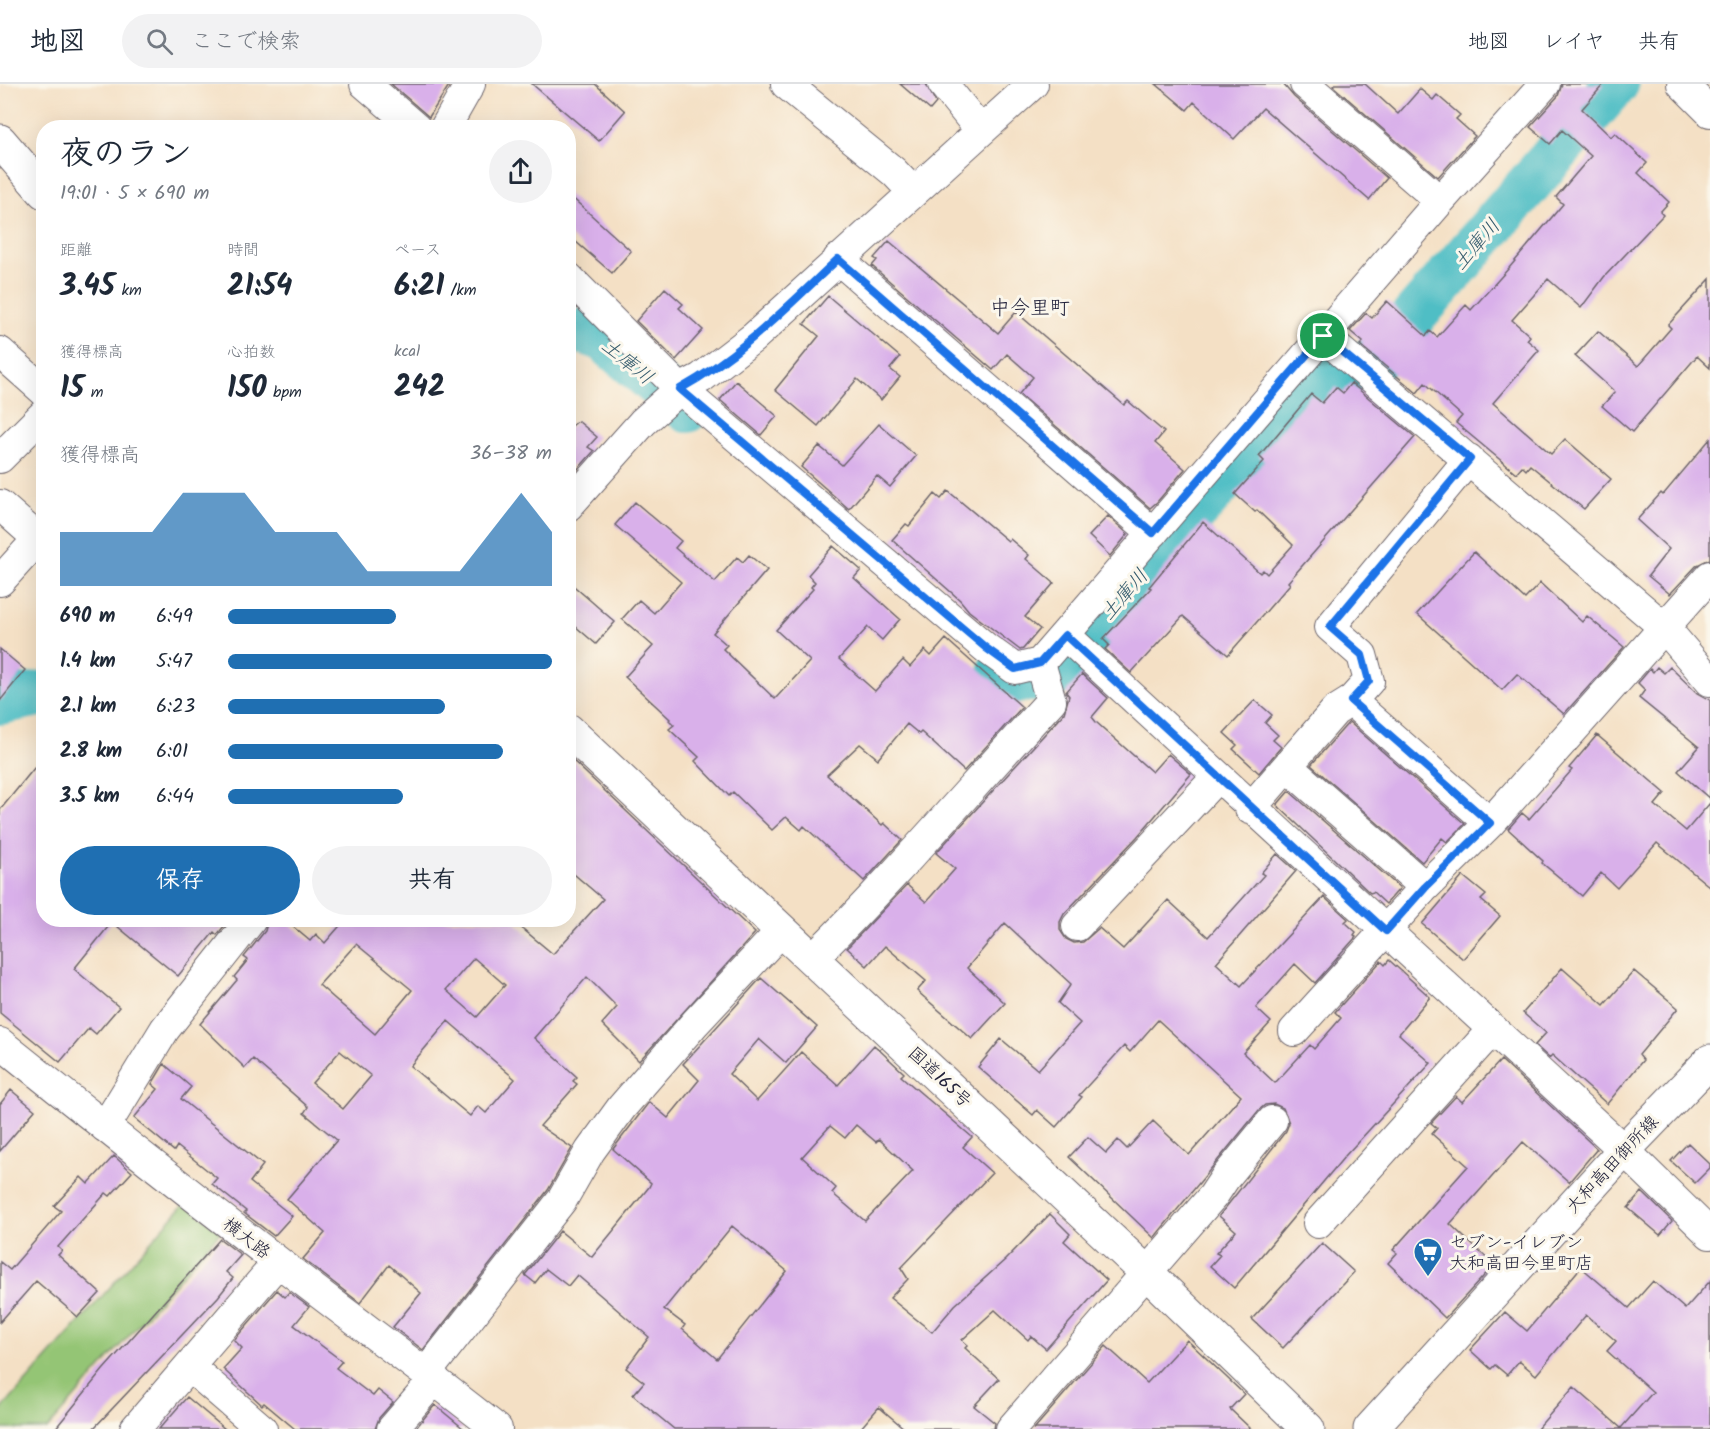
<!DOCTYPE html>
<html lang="ja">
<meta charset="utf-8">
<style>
body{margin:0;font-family:Kalam,"Klee One",sans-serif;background:#f2f2f3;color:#1f2937;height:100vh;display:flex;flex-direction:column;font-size:22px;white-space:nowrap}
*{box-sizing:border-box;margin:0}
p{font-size:20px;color:#747a83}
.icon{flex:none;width:33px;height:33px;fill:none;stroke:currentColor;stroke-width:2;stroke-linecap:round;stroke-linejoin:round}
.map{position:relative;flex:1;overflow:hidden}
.side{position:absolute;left:36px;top:36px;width:540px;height:807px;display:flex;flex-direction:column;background:#fff;border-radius:24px;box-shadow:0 6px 24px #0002}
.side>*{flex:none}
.pin{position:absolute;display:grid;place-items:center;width:51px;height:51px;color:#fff;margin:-26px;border:3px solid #fff;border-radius:50%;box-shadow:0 2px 6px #0007}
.round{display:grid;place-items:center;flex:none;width:63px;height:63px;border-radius:32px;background:#f2f2f3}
.overview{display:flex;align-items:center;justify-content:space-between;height:102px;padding:0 24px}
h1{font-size:33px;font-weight:700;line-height:45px}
.stats{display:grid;grid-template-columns:repeat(3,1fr);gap:9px;height:102px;padding:6px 24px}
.stats div{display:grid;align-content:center}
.stats b{font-size:30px;font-weight:700}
.stats small{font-size:16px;font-weight:400}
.stats p{font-size:16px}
.chart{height:168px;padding:12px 24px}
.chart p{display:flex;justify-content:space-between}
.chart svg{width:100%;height:108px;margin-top:6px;fill:#1f6fb2;opacity:.7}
.cta{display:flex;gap:12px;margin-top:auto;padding:12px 24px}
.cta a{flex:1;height:69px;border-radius:36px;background:#1f6fb2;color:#fff;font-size:24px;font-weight:700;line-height:69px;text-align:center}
.cta a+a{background:#f2f2f3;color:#1f2937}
ul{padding:0 24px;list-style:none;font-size:20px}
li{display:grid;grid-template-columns:96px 72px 1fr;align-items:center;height:45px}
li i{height:15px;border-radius:8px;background:#1f6fb2}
header{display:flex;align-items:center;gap:36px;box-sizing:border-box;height:84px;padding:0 30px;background:#fff;border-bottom:2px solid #e0e1e3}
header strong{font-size:28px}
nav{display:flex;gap:33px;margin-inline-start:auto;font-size:21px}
.search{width:420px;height:54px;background:#f2f2f3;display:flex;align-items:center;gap:15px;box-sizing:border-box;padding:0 21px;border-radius:33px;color:#747a83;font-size:22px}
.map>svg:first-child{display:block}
</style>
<header>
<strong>地図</strong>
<div class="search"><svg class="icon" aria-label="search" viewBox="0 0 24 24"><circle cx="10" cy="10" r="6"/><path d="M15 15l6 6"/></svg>ここで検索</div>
<nav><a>地図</a><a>レイヤ</a><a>共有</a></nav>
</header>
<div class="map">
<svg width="1710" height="1345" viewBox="0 0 1710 1345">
<rect width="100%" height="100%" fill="#fbf7ec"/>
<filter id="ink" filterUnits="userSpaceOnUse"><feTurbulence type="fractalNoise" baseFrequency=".0167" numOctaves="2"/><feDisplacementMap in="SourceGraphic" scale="12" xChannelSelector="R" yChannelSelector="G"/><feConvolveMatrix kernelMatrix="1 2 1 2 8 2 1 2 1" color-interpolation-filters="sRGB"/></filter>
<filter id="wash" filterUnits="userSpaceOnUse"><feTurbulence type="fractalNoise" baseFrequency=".008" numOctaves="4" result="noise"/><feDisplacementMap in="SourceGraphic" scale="24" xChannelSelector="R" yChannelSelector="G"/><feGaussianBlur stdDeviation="1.35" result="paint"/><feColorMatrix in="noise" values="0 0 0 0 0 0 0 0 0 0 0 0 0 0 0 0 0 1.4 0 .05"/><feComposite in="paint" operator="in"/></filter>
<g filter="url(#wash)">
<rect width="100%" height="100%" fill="#f4e0c5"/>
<!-- green -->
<path fill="#94c575" stroke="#5b7458" stroke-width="1.5" d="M185 1119 221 1147 47 1345H0V1327Z"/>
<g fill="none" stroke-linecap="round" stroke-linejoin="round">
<!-- river -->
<path stroke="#4fbec5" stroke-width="46" d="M568 249 582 247 602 254 687 326
M1001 585 1018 596 1051 593 1308 299 1346 289 1379 272 1616 0
M0 618 44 609"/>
</g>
<g id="blocks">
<!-- building -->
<path fill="#d9b0ea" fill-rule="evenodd" d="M391 0H450L429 33Z
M532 0H595L625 27 599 57Z
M900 0H926L936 19 930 26Z
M1156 0H1283L1294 13 1387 94 1369 116 1263 24 1234 55 1194 18 1187 26Z
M1335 0H1365L1398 30 1420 5 1433 16 1437 11 1460 31 1456 35 1475 52 1438 93 1333 2Z
M1562 0H1604L1582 25 1611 53 1615 49 1647 79 1638 89 1669 118 1660 128 1663 131 1604 193 1581 224 1548 195 1512 236 1530 252 1527 256 1539 266 1493 319 1551 370 1565 355 1611 395 1584 425 1530 381 1526 386 1522 382 1516 389 1456 339 1462 332 1425 299 1417 309 1360 261 1363 258 1350 247 1366 229 1372 234 1387 217 1426 252 1430 247 1437 253 1466 221 1471 226 1509 184 1563 120 1556 113 1591 72 1562 46 1550 60 1530 43 1558 12Z
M568 110 631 167 612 189 568 151Z
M889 157 998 249 1016 228 1124 321 1128 317 1164 348 1155 359 1185 385 1157 418 1150 424 1019 310 1033 293 1007 270 993 286 872 182 877 176 874 174Z
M1710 195V284L1697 272 1632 348 1602 322 1615 308 1575 272 1598 247 1638 282 1671 244 1668 241Z
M665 204 683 220 679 224 703 246 676 276 636 237Z
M828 212 900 273 890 285 900 293 881 316 857 295 818 342 775 306 819 252 804 240Z
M736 297 777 332 761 351 720 316Z
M1351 299 1415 353 1288 498 1290 500 1228 571 1183 532 1131 589 1105 565 1109 561 1103 555 1151 504 1149 503 1203 438 1260 489 1263 486 1267 490 1293 461 1257 426 1255 428 1235 410 1264 377 1259 372 1311 310 1322 319 1336 303 1343 309Z
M578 337 597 353 588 363 594 367 578 385 573 380 568 384V345Z
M879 340 916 372 890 403 877 392 849 425 801 383 819 362 842 381Z
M1710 355V475L1697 481 1670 510 1648 492 1669 465 1637 436 1661 409 1663 411Z
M948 407 1008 457 1010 455 1029 471 1026 475 1054 499 1025 533 1040 545 1023 565 1020 566 969 527 960 516 892 456 906 440 909 442 935 410 941 415Z
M635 418 681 457 675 464 715 498 737 473 743 478 749 471 767 486 713 549 727 561 723 565 775 615 810 577 776 546 813 505 811 503 815 498 808 491 833 462 861 486 854 494 900 535 882 556 868 543 839 575 875 607 903 576 910 583 925 566 931 572 946 555 1022 623 964 687 921 648 919 650 907 640 878 675 860 660 827 691 882 741 884 739 902 756 864 797 804 742 801 746 786 733 772 746 733 708 729 712 695 677 699 673 669 645 674 641 669 636 670 635 625 593 653 562 622 535 639 516 654 529 681 498 615 441Z
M1108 432 1128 450 1110 472 1089 452Z
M1474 468 1525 515 1540 499 1582 538 1587 532 1624 563 1564 630 1517 590 1502 606 1417 530Z
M568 497 615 538 596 560 568 536Z
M0 565 25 586 0 617Z
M1657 583 1664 589 1670 583 1697 609 1710 616V715L1678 687 1699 663 1639 614 1645 606 1638 599 1650 585 1653 588Z
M1082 590 1108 614 1092 633 1096 638 1152 688 1168 670 1191 690 1137 753 1064 830 1060 838V846L1066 855 1074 859 1083 858 1099 844 1123 865 1168 816 1208 853 1264 791 1261 789 1277 770 1296 787 1216 879 1241 902 1324 813 1348 835 1345 838 1356 848 1354 851 1356 853 1315 899 1295 880 1256 924 1271 938 1243 969 1275 999 1310 961 1314 965 1341 934 1335 928 1381 877 1385 881 1389 876 1430 913 1399 950 1431 979 1345 1072 1234 1204 1210 1182 1220 1171 1216 1169 1236 1147 1219 1132 1286 1047 1289 1039 1283 1024 1274 1020 1265 1021 1259 1026 1154 1154 1069 1073 1088 1053 1106 1069 1118 1056 1127 1065 1153 1037 1189 1071 1241 1012 1158 936 1130 968 1124 962 1079 1011 1082 1013 1056 1043 1037 1026 1033 1031 978 983 1001 955 1038 986 1080 939 1058 919 1071 900 1005 839 967 884 1005 919 972 955 917 907 926 897 885 862 867 882 847 864 907 801 926 818 955 785 936 769 1064 629 1069 612 1066 608Z
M1255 616 1272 631 1265 639 1278 651 1273 656 1281 663 1259 689 1233 665 1237 661 1224 649Z
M1349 638 1465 740 1447 758 1442 754 1422 778 1311 681Z
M1597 651 1665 709 1655 721 1686 747 1710 719V803L1657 759 1617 804 1601 789 1582 812 1542 779 1543 777 1508 745 1522 729 1529 735 1572 686 1569 684Z
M44 672V836H229L217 851 214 848 178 892 112 838 74 885 119 923 96 950 89 944 60 978 0 929V726Z
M568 672 755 849 639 977 602 940 617 923 587 893 534 954 577 993 573 997 577 1000 540 1042 572 1064 548 1106 423 1266 393 1243 421 1209 389 1181 360 1219 303 1175 325 1149 287 1115 337 1056 304 1029 308 1023 253 975 245 984 200 940 237 896 234 893 248 876 244 873 265 847 268 836H285L310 857 316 850 325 859 345 836H512L553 870 603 815 568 785ZM356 860 412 906 375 950 319 901ZM474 874 505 901 477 933 446 906ZM448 937 515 995 486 1029 478 1022 470 1032 410 982ZM340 967 371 992 343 1025 312 999Z
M1289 707 1400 804 1386 820 1373 808 1370 809 1277 721Z
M1463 792 1486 811 1481 816 1500 832 1463 875 1422 840Z
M1562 884 1604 921 1634 887 1678 924 1639 971 1643 976 1607 1020 1552 971 1549 974 1535 961 1546 949 1523 929Z
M761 894 817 943 786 979 759 955 729 990 757 1017 801 968 838 1001 874 961 904 989 901 992 972 1053 963 1063 992 1089 901 1184 908 1195 890 1214 932 1248 955 1221 1005 1176 1050 1130 1070 1150 1064 1157 1107 1196 1046 1265 1031 1252 1028 1256 995 1226 962 1256 968 1261 965 1264 999 1295 974 1322 995 1339 994 1345H905L879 1323 860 1345H674L633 1311 644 1298 626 1284 649 1253 577 1191 568 1202 546 1185 535 1199 525 1191 560 1147 592 1173 649 1103 651 1099 613 1065 649 1018 668 1034 699 996 683 980ZM856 1041 876 1058 879 1055 913 1087 865 1137 832 1109 836 1104 802 1073 830 1042 845 1054ZM732 1142 787 1187 717 1275 682 1245 685 1241 664 1225Z
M1501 976 1597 1065 1569 1098 1523 1058 1450 1140 1494 1181 1445 1234 1388 1179 1397 1169 1393 1166 1468 1082 1432 1050 1437 1044 1431 1039 1456 1012 1462 1018Z
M164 980 191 1003 181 1015 263 1081 250 1098 292 1132 274 1152 244 1129 246 1127 212 1100 217 1094 177 1062 174 1067 134 1034 158 1005 152 1000Z
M11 1006 35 1026 0 1067V1020Z
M1688 1059 1710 1080V1084L1695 1099 1671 1077Z
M114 1072 132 1088 110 1112 106 1109 58 1163 62 1167 58 1171 100 1209 78 1233 36 1197 0 1238V1178L10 1186 61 1127 54 1122 81 1093 88 1100Z
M1642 1108 1672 1137 1660 1151 1628 1124Z
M220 1155 241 1171 226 1188 233 1194 218 1213 93 1345H55L103 1286Z
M1322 1159 1354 1188 1283 1264 1252 1235Z
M1581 1183 1629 1224 1653 1197 1685 1225 1710 1197V1345H1537L1574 1303 1621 1344 1653 1308 1607 1267 1616 1257 1586 1231 1536 1291 1519 1277 1507 1291 1495 1281 1491 1285 1470 1266 1505 1228 1527 1247Z
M277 1206 285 1213 289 1208 309 1223 294 1241 342 1277 336 1284 373 1312 378 1306 393 1318 379 1334 375 1345H295L264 1319 262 1321 223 1285 242 1264 234 1256Z
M1187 1256 1244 1310 1230 1325 1251 1345H1034L1106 1262 1147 1299Z
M187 1313 225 1345H159Z
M435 1321 464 1345H415Z"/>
</g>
</g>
<g filter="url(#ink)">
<use href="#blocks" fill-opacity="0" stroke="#6c646b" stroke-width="1.5"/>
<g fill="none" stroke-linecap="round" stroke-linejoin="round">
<!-- minor casing -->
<g stroke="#6c646b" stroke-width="32">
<path id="minor" d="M365 0 416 44
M786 0 894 88 913 108
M943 0 981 47
M1305 0 1440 117
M1682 0 1710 28
M445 44 470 0
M838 175 1153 449
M568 193 680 305 986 564 1015 585 1040 579 1440 117 1545 0
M1323 252 1665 544 1710 597
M0 268 44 307
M0 374 44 330
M0 421 44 460
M568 422 643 338 680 305 701 294 753 254 1033 0
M0 497 38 455
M1065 551 1624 1066 1710 1150
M1351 617 1369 597 1362 571 1330 543 1469 375
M1288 683 1425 803
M1250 725 1335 627 1351 617 1490 739
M1077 842 1218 692
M813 874C896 792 972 702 1051 617L1040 579
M1294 947 1425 803 1490 739 1710 492
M0 959C91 1032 183 1105 276 1176 349 1233 425 1287 497 1345
M105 1043 165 945 251 836
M1318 1139 1493 945
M189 1282 262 1345
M427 1288 562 1116 590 1067 622 1023 695 939 782 846
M135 1345 278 1178
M392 1345 435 1295
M1011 1345 1213 1112 1225 1094 1272 1037"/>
</g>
<!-- major casing -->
<g stroke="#6c646b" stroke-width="35">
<path id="major" d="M1370 1345 1624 1066 1710 977"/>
</g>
<!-- highway casing -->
<g stroke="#6c646b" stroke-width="35">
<path id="highway" d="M0 57 44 108
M568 646 1146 1188 1308 1345"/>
</g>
<!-- minor -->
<use href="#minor" stroke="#fff" stroke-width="30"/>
<!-- major -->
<use href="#major" stroke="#fff" stroke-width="33"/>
<!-- highway -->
<use href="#highway" stroke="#fff" stroke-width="33"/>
</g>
</g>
<g fill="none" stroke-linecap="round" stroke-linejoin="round" filter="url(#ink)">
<!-- route casing -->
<g stroke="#fff" stroke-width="12">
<path id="route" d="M838 175 1153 449 1323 252 1470 375 1330 543 1362 571 1369 597 1351 617 1490 739 1425 803 1386 847 1065 551 1040 579 1015 585 986 564 680 305C740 272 789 221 838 175Z"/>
</g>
<!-- route -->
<use href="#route" stroke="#1a73e8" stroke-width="8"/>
</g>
<!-- icons -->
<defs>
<g id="supermarket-pin" transform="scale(1.5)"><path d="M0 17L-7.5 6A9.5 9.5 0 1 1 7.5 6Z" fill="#1f6fb2" stroke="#fbf7ec"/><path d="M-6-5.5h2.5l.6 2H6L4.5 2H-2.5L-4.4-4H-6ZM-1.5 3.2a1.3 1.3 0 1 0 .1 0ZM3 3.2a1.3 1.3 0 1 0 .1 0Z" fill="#fff"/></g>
</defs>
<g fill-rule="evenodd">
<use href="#supermarket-pin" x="1428" y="1168"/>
</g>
<g text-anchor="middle" stroke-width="6" stroke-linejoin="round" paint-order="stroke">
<!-- street labels -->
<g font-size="18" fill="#22223b" stroke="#fbf7ec">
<text transform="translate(940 993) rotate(43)" y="6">国道165号</text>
<text transform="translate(1612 1080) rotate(-47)" y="6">大和高田御所線</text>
<text transform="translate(247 1154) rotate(38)" y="6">横大路</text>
</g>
<!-- poi labels -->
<g font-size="18" fill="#22223b" stroke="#fbf7ec" text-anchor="start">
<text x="1449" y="1164">セブン-イレブン<tspan x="1449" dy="21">大和高田今里町店</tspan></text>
</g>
<!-- water labels -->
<g font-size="20" font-style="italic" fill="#32596b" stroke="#fbf7ec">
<text transform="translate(1476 160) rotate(-49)" y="7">土庫川</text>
<text transform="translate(628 277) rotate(39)" y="7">土庫川</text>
<text transform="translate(1124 510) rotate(-49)" y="7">土庫川</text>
</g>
<!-- neighbourhood labels -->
<g font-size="20" fill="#22223b" stroke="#fbf7ec">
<text x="1030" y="230">中今里町</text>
</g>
</g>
</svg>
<div class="pin" style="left:1323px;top:252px;background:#1e9e55"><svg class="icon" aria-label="arrive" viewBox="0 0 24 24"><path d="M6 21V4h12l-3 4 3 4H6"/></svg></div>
<section class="side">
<div class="overview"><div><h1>夜のラン</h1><p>19:01 · 5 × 690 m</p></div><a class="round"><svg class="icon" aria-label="share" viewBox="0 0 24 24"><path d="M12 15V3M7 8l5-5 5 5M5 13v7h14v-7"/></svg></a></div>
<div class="stats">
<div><p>距離</p><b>3.45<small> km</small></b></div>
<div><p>時間</p><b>21:54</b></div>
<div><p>ペース</p><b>6:21<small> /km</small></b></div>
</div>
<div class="stats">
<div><p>獲得標高</p><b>15<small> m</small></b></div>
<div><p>心拍数</p><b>150<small> bpm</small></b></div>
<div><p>kcal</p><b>242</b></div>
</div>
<div class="chart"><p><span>獲得標高</span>36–38 m</p>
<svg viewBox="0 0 160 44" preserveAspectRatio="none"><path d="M0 44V22L10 22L20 22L30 22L40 6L50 6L60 6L70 22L80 22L90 22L100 38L110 38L120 38L130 38L140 22L150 6L160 22V44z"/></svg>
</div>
<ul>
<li><b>690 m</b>6:49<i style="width:52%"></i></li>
<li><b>1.4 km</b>5:47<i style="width:100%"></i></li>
<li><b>2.1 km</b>6:23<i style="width:67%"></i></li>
<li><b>2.8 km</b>6:01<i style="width:85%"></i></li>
<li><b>3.5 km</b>6:44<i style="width:54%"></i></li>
</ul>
<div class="cta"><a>保存</a><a>共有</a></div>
</section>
</div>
